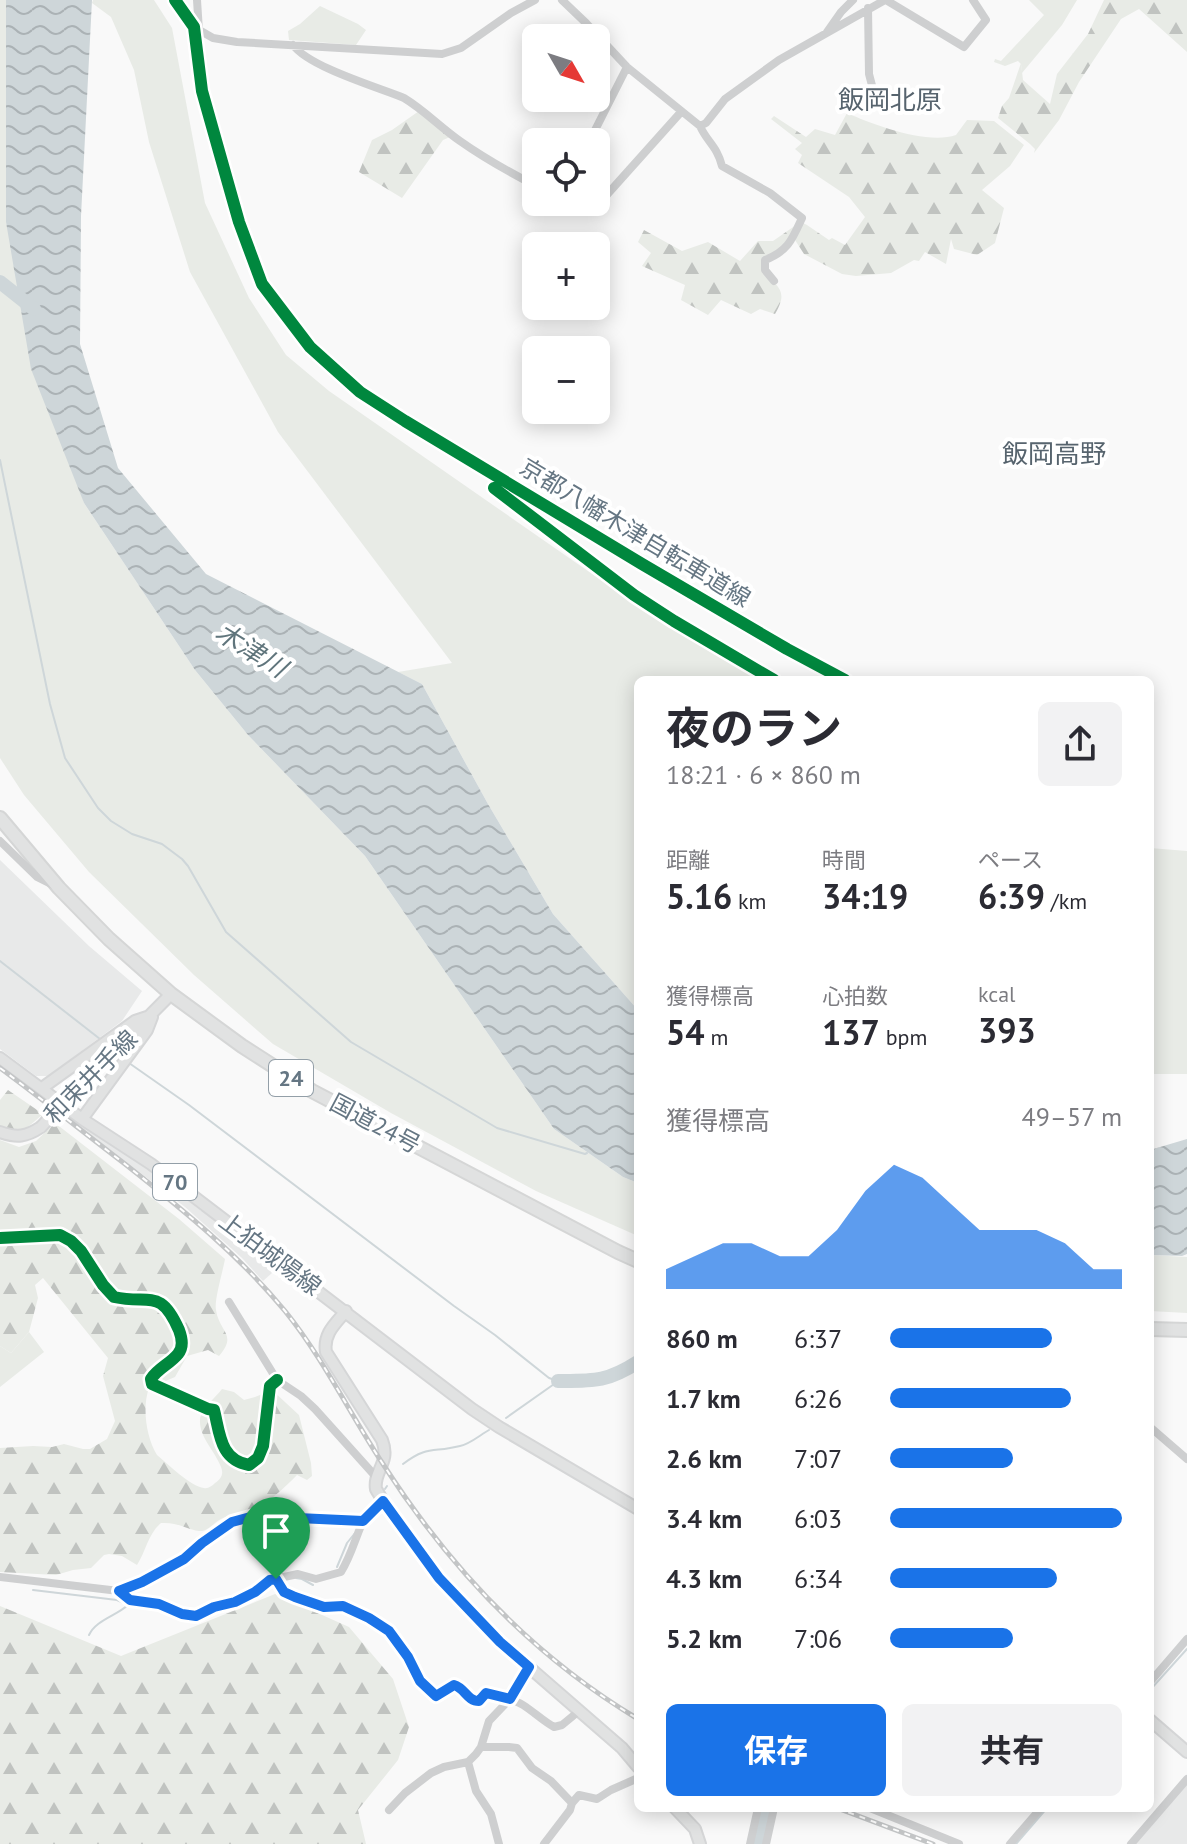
<!DOCTYPE html>
<html lang="ja">
<meta charset="utf-8">
<style>
body{margin:0;font-family:"PT Sans","Noto Sans JP",sans-serif;background:#f2f2f3;color:#2b2b33;height:100vh;display:flex;flex-direction:column;font-size:30px;white-space:nowrap}
*{box-sizing:border-box;margin:0}
p{font-size:26px;color:#7c7c81}
.icon{flex:none;width:44px;height:44px;fill:none;stroke:currentColor;stroke-width:2;stroke-linecap:round;stroke-linejoin:round}
.map{position:relative;flex:1;overflow:hidden}
.panel{position:absolute;left:634px;top:676px;width:520px;height:1136px;display:flex;flex-direction:column;background:#fff;border-radius:12px;box-shadow:0 4px 20px #0003}
.panel>*{flex:none}
.needle{width:52px;rotate:129deg}
.tools{position:absolute;left:522px;top:24px;display:grid;gap:16px}
.tools a{display:grid;place-items:center;width:88px;height:88px;border-radius:12px;background:#fff;box-shadow:0 4px 20px #0003;font-size:40px}
.pin{position:absolute;display:grid;place-items:center;width:68px;height:68px;color:#fff;margin:-82px -34px;border-radius:50% 50% 50% 0;rotate:-45deg;box-shadow:0 0 8px #0007}
.pin .icon{rotate:45deg}
.round{display:grid;place-items:center;flex:none;width:84px;height:84px;border-radius:12px;background:#f2f2f3}
.overview{display:flex;align-items:center;justify-content:space-between;height:136px;padding:0 32px}
h1{font-size:44px;font-weight:700;line-height:60px}
.stats{display:grid;grid-template-columns:repeat(3,1fr);gap:12px;height:136px;padding:8px 32px}
.stats div{display:grid;align-content:center}
.stats b{font-size:34px;font-weight:700}
.stats small{font-size:22px;font-weight:400}
.stats p{font-size:22px}
.chart{height:224px;padding:16px 32px}
.chart p{display:flex;justify-content:space-between}
.chart svg{width:100%;height:144px;margin-top:8px;fill:#1a73e8;opacity:.7}
.primary-button{display:flex;gap:16px;margin-top:auto;padding:16px 32px}
.primary-button a{flex:1;height:92px;border-radius:12px;background:#1a73e8;color:#fff;font-size:32px;font-weight:700;line-height:92px;text-align:center}
.primary-button a+a{background:#f2f2f3;color:#2b2b33}
ul{padding:0 32px;list-style:none;font-size:26px}
li{display:grid;grid-template-columns:128px 96px 1fr;align-items:center;height:60px}
li i{height:20px;border-radius:10px;background:#1a73e8}
.map>svg:first-child{display:block}
</style>
<div class="map">
<svg width="1187" height="1844" viewBox="0 0 1187 1844">
<defs>
<pattern id="forest-firs" width="22" height="20" patternUnits="userSpaceOnUse" patternTransform="scale(2)"><rect width="22" height="20" fill="#e8ebe6"/><path d="M5 1l3.5 6h-7zM16 11l3.5 6h-7z" fill="#c0c3c0"/></pattern>
<pattern id="water-waves" width="16" height="10" patternUnits="userSpaceOnUse" patternTransform="scale(2)"><rect width="16" height="10" fill="#ced6d9"/><path d="M0 5q4-4 8 0t8 0" fill="none" stroke="#abb2b5"/></pattern>
</defs>
<rect width="100%" height="100%" fill="#f9f9f9"/>
<!-- built -->
<path fill="#e8e9e9" d="M0 860 89 946 142 991 122 1021 48 1076H36L0 1049Z
M64 1110 140 1162 201 1211 203 1210 245 1243 258 1255 272 1273 263 1281 242 1258 185 1207 62 1113Z
M1187 1781V1844H1133Z"/>
<!-- grass -->
<path fill="#e8ebe6" d="M0 0H6V222L84 503 195 670 248 735 365 856 554 1129 623 1177 638 1183V1236L536 1191 391 1113 273 1044 194 975 89 872 24 795 0 758Z
M93 0H154L172 28 205 203 249 298 286 355 329 391 598 578 766 680H638V1010L553 914 488 804 422 684 398 672 452 663 278 432 190 272 149 142 134 70 111 17 92 3Z
M1029 0H1077L1062 25 1022 73 1021 64 1018 61 1005 66 994 62 995 59 1001 61 1044 15Z
M320 6 358 24 366 30 356 45 289 40 288 31 300 24Z
M1150 848 1187 851V1074H1150Z
M1150 1255 1187 1257V1313L1150 1311Z
M29 1332 44 1352 0 1387V1346L11 1353Z"/>
<!-- forest -->
<path fill="url(#forest-firs)" d="M1104 0H1187V52L1139 9 1121 19 1079 82 1059 120 1034 153 1035 149 1030 144 998 118 1002 106 1009 98 1021 63 1023 80 1050 104 1057 74 1088 34Z
M419 111 450 137 443 140 402 198 359 172 372 140 392 130Z
M847 113C874 125 927 145 956 135L967 120 994 121 1024 145 1010 166 982 190 1004 208 995 243 977 255 954 249 951 239 946 264 925 252 919 261 914 260 891 273 856 276 842 274 804 254 795 240 803 223 807 225 829 240 832 238 845 245 865 217 849 197 798 163 802 155 795 149 802 143 771 119 774 116 806 137 815 129 835 135Z
M796 225 791 238 762 269C778 288 789 290 775 314L760 309 751 314 721 300 708 315 681 300 685 285 642 266 651 253 638 242 644 230 682 251 708 242 740 261 758 241H773Z
M8 1090 43 1114C25 1130 24 1133 0 1127V1100Z
M55 1123 179 1219 225 1259C223 1271 214 1300 216 1310 219 1332 238 1334 219 1356L208 1350 187 1356 175 1377 149 1388C142 1407 146 1437 157 1455 167 1463 191 1487 204 1488 208 1489 212 1486 215 1483 221 1479 224 1474 221 1467 215 1451 199 1437 200 1420 200 1410 216 1397 222 1389L234 1392 244 1400 255 1397 272 1390 299 1415 311 1463 312 1476 307 1480 297 1475C282 1490 266 1506 246 1512 238 1515 228 1515 221 1519 213 1523 208 1532 199 1531 185 1529 179 1522 161 1523 148 1534 146 1551 137 1565L122 1556 109 1554 104 1555 91 1568 73 1570 56 1575 0 1572V1448L33 1446 52 1447 64 1444 83 1449H90L107 1439 115 1421 103 1376 108 1358 43 1278 35 1285 38 1298 29 1332 11 1353 0 1346V1140L19 1147 36 1141Z
M275 1594 349 1627 393 1679 409 1727 398 1760 358 1810 366 1844H0V1606L121 1656Z"/>
<!-- water -->
<path fill="url(#water-waves)" d="M6 0H92L81 216 80 344 118 468 206 574 422 684 488 804 553 914 638 1010V1183L623 1177 554 1129 365 856 248 735 195 670 84 503 31 369 6 222Z
M1187 1139V1254L1182 1256 1150 1255V1150Z"/>
<g fill="none" stroke-linecap="round" stroke-linejoin="round">
<!-- stream -->
<path stroke="#ced6d9" stroke-width="2" d="M0 460 50 704 65 758 98 808 111 821 132 834 162 844 182 859 188 866 226 932 351 1042 497 1128 585 1154 587 1153
M0 961 100 1039
M129 1063 189 1105 454 1306 495 1335 549 1378 558 1381
M506 1418 557 1382
M403 1464C428 1445 433 1453 460 1446 470 1444 480 1435 489 1430
M385 1489 387 1486
M337 1567 347 1543 355 1533
M296 1578 302 1579 313 1585
M33 1590 117 1600 126 1604 138 1605
M89 1635C96 1620 116 1616 128 1605
M1150 1690 1187 1649
M1016 1844 1047 1808"/>
<!-- river -->
<path stroke="#ced6d9" stroke-width="14" d="M0 282 34 309
M558 1381C594 1381 607 1382 638 1362
M758 1844 765 1808"/>
<!-- major casing -->
<g stroke="#d5d6d7" stroke-width="14">
<path id="major" d="M175 0 194 27
M0 1058 82 1119 151 1164 472 1409 499 1427 638 1509
M42 1088 135 1021 147 1017
M69 1097 171 994
M82 1119 147 1030 152 1017
M0 1132C17 1138 26 1137 41 1127
M346 1311C335 1324 323 1334 326 1352L382 1440C391 1463 373 1471 376 1489 377 1491 382 1499 383 1501L439 1578 500 1642 622 1748 638 1767
M1150 1720 1187 1752
M675 1808 695 1829 700 1844"/>
</g>
<!-- highway casing -->
<g stroke="#d5d6d6" stroke-width="16">
<path id="highway" d="M0 818 59 888 109 939 171 994 242 1046 312 1091 618 1252 638 1261
M1150 1329 1187 1330"/>
</g>
<!-- minor -->
<path stroke="#cecfd0" stroke-width="8" d="M197 0 199 31
M562 0 586 23 627 67 700 126C707 142 717 146 722 166L770 193 802 218C792 240 788 251 765 260V270L774 281
M886 0 964 47 986 20 973 0
M868 8 869 74 874 93
M194 27 213 38 237 42 442 54 461 48 511 13 535 0
M827 32 841 12 853 0
M293 45C309 67 377 87 404 98 424 110 440 127 460 141 484 158 509 172 536 186
M700 126 706 123 725 99 779 60 885 0
M589 142 627 67
M572 202 588 205 604 198 681 112
M0 841 37 877 55 886
M0 1238 60 1235 71 1241 81 1251 103 1285 114 1297C150 1305 160 1287 179 1330 182 1338 184 1347 178 1354 170 1364 158 1368 151 1379L152 1384 208 1409 214 1410C220 1434 220 1460 249 1465L258 1458 263 1446 270 1386 277 1380
M229 1302 277 1380 301 1396 315 1409 377 1478
M1150 1427 1187 1459
M0 1577 119 1591 142 1582 184 1559 202 1543 232 1522 254 1516 363 1521 383 1501
M276 1579 284 1592 295 1597 324 1607 343 1606 369 1618 389 1631 408 1657 420 1681 436 1696 454 1685C465 1688 467 1701 479 1701L486 1693C498 1696 512 1698 523 1705 534 1712 543 1721 554 1727L562 1725 579 1711
M119 1591 130 1600 159 1604 182 1614 196 1616 214 1607 235 1602 255 1592 270 1580 298 1574 316 1579 341 1572C351 1556 355 1539 363 1521
M1150 1682 1187 1639
M481 1747H509L517 1748 532 1768 551 1781 572 1803
M468 1762 476 1791 491 1814 499 1844
M870 1808 959 1844
M389 1810 405 1793 431 1773 444 1767 468 1762 476 1754 481 1747 489 1721 510 1699 529 1667
M544 1844 570 1810 572 1803 579 1795 597 1799 611 1790 638 1778
M750 1844 758 1808
M766 1844 774 1808
M1010 1844 1041 1808
M1131 1844 1187 1779"/>
<!-- major -->
<use href="#major" stroke="#e1e2e2" stroke-width="10"/>
<!-- highway -->
<use href="#highway" stroke="#e1e2e2" stroke-width="12"/>
<!-- rail casing -->
<g stroke="#c3c5c6" stroke-width="5">
<path id="rail" d="M0 1068C42 1099 83 1132 125 1164 182 1209 239 1255 285 1311 323 1358 350 1414 383 1464 449 1567 533 1656 638 1719
M837 1808 933 1844"/>
</g>
<!-- rail -->
<use href="#rail" stroke="#fff" stroke-width="2" stroke-dasharray="6" stroke-linecap="butt"/>
<!-- major-bridge casing -->
<g stroke="#d5d6d7" stroke-width="14" stroke-linecap="butt">
<path id="major-bridge" d="M41 1127 69 1097"/>
</g>
<!-- major-bridge -->
<use href="#major-bridge" stroke="#e1e2e2" stroke-width="10"/>
<!-- cycleway casing -->
<g stroke="#fff" stroke-width="17">
<path id="cycleway" d="M175 0 194 27 202 91 239 222 262 284 310 347 360 392 405 421 642 564 787 649 845 680
M494 488 634 595 674 621 774 680
M0 1238 60 1235 71 1241 81 1251 103 1285 114 1297C150 1305 160 1287 179 1330 182 1338 184 1347 178 1354 170 1364 158 1368 151 1379L152 1384 208 1409 214 1410C220 1434 220 1460 249 1465L258 1458 263 1446 270 1386 277 1380"/>
</g>
<!-- cycleway -->
<use href="#cycleway" stroke="#00873e" stroke-width="12"/>
</g>
<g fill="none" stroke-linecap="round" stroke-linejoin="round">
<!-- route casing -->
<g stroke="#fff" stroke-width="16">
<path id="route" d="M383 1501 439 1578 500 1642 529 1667 510 1699 486 1693 479 1701C467 1701 465 1688 454 1685L436 1696 420 1681 408 1657 389 1631 369 1618 343 1606 324 1607 295 1597 284 1592 276 1579 270 1580 255 1592 235 1602 214 1607 196 1616 182 1614 159 1604 130 1600 119 1591 142 1582 184 1559 202 1543 232 1522 254 1516 363 1521Z"/>
</g>
<!-- route -->
<use href="#route" stroke="#1a73e8" stroke-width="10"/>
</g>
<g text-anchor="middle" stroke-width="8" stroke-linejoin="round" paint-order="stroke">
<!-- shield labels -->
<g fill="#fff" stroke="#939fa8" stroke-width="2">
<rect x="269" y="1060" width="44" height="36" rx="6"/>
<rect x="153" y="1164" width="44" height="36" rx="6"/>
</g>
<g font-size="22" font-weight="bold" fill="#657683">
<text x="291" y="1086">24</text>
<text x="175" y="1190">70</text>
</g>
<!-- street labels -->
<g font-size="24" fill="#657683" stroke="#fff">
<text transform="translate(635 533) rotate(31)" y="8">京都八幡木津自転車道線</text>
<text transform="translate(91 1077) rotate(-45)" y="8">和束井手線</text>
<text transform="translate(375 1124) rotate(28)" y="8">国道24号</text>
<text transform="translate(270 1254) rotate(37)" y="8">上狛城陽線</text>
</g>
<!-- neighbourhood labels -->
<g font-size="26" fill="#57646e" stroke="#fff">
<text x="890" y="109">飯岡北原</text>
<text x="1054" y="463">飯岡高野</text>
</g>
<!-- water labels -->
<g font-size="26" font-style="italic" fill="#60757c" stroke="#fff">
<text transform="translate(251 650) rotate(32)" y="9">木津川</text>
</g>
</g>
</svg>
<div class="tools">
<a><svg class="needle" viewBox="-14 -14 28 28"><path d="M0-13l5 13h-10z" fill="#e53935"/><path d="M0 13l5-13h-10z" fill="#7c7c81"/></svg></a>
<a><svg class="icon" aria-label="locate" viewBox="0 0 24 24"><circle cx="12" cy="12" r="6"/><path d="M12 2v4M12 18v4M2 12h4M18 12h4"/></svg></a>
<a>+</a>
<a>−</a>
</div>
<div class="pin" style="left:276px;top:1579px;background:#1e9e55"><svg class="icon" aria-label="arrive" viewBox="0 0 24 24"><path d="M6 21V4h12l-3 4 3 4H6"/></svg></div>
<section class="panel">
<div class="overview"><div><h1>夜のラン</h1><p>18:21 · 6 × 860 m</p></div><a class="round"><svg class="icon" aria-label="share" viewBox="0 0 24 24"><path d="M12 15V3M7 8l5-5 5 5M5 13v7h14v-7"/></svg></a></div>
<div class="stats">
<div><p>距離</p><b>5.16<small> km</small></b></div>
<div><p>時間</p><b>34:19</b></div>
<div><p>ペース</p><b>6:39<small> /km</small></b></div>
</div>
<div class="stats">
<div><p>獲得標高</p><b>54<small> m</small></b></div>
<div><p>心拍数</p><b>137<small> bpm</small></b></div>
<div><p>kcal</p><b>393</b></div>
</div>
<div class="chart"><p><span>獲得標高</span>49–57 m</p>
<svg viewBox="0 0 160 44" preserveAspectRatio="none"><path d="M0 44V38L10 34L20 30L30 30L40 34L50 34L60 26L70 14L80 6L90 10L100 18L110 26L120 26L130 26L140 30L150 38L160 38V44z"/></svg>
</div>
<ul>
<li><b>860 m</b>6:37<i style="width:70%"></i></li>
<li><b>1.7 km</b>6:26<i style="width:78%"></i></li>
<li><b>2.6 km</b>7:07<i style="width:53%"></i></li>
<li><b>3.4 km</b>6:03<i style="width:100%"></i></li>
<li><b>4.3 km</b>6:34<i style="width:72%"></i></li>
<li><b>5.2 km</b>7:06<i style="width:53%"></i></li>
</ul>
<div class="primary-button"><a>保存</a><a>共有</a></div>
</section>
</div>
